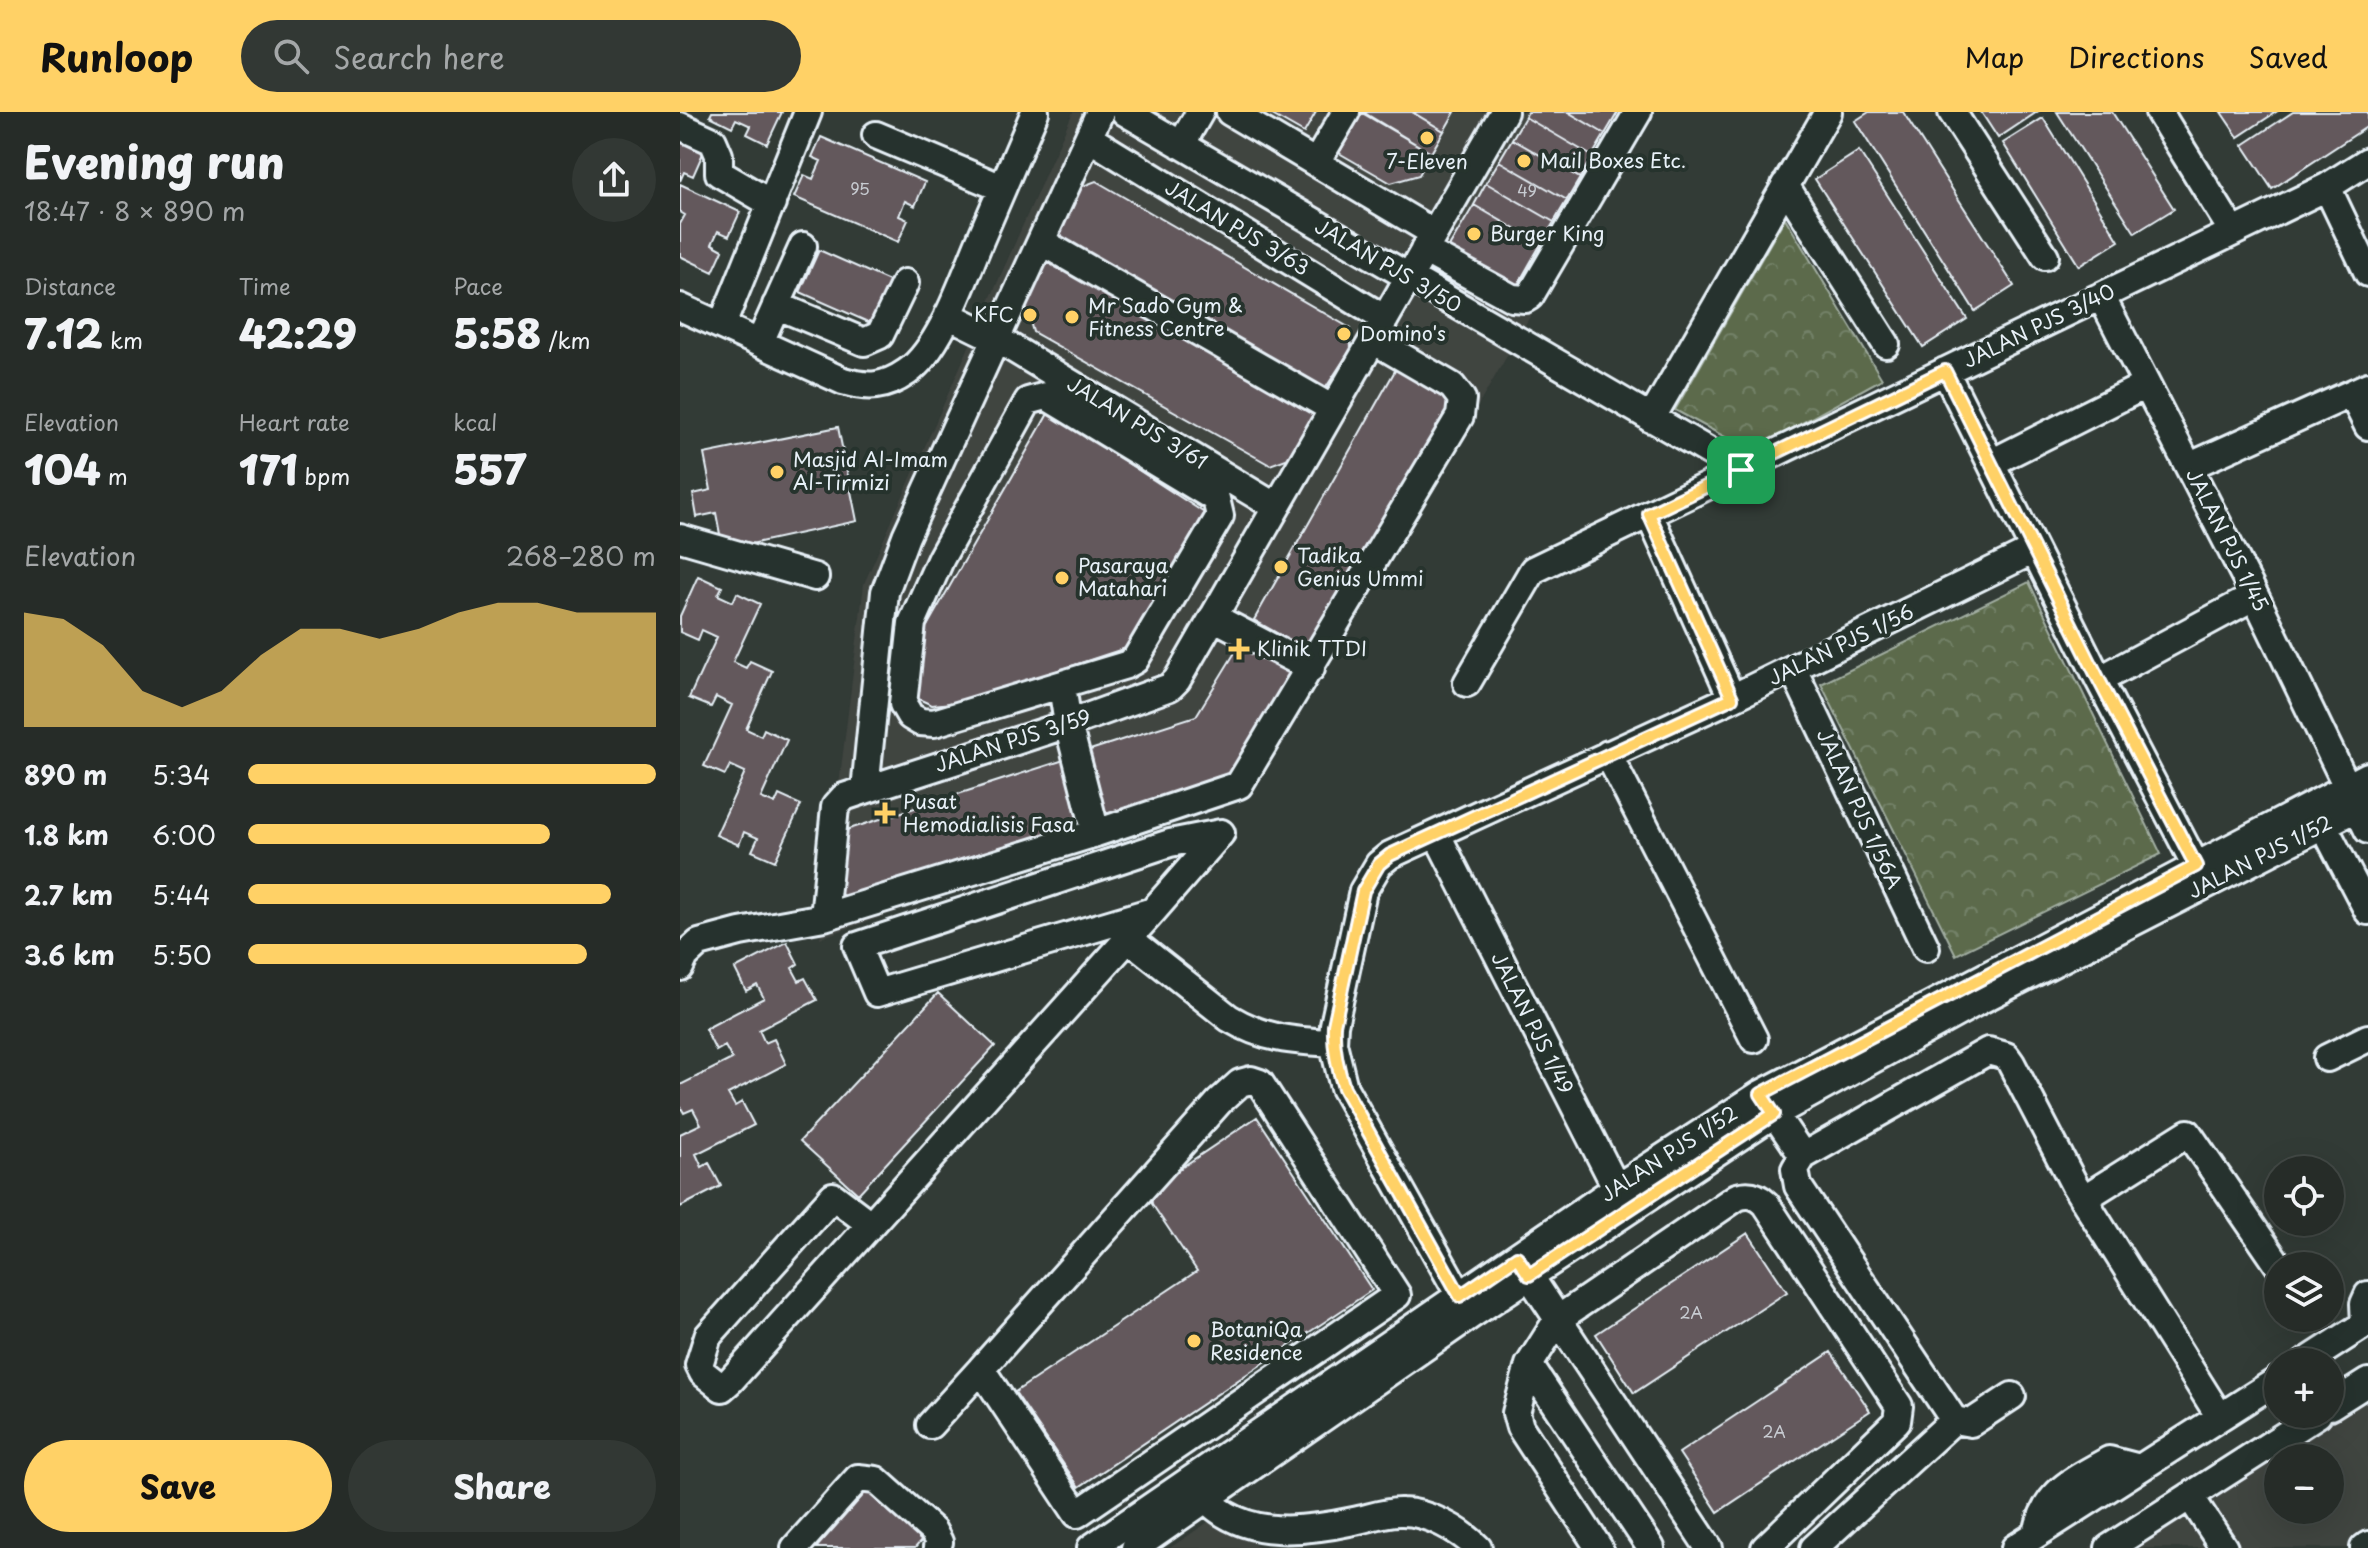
<!DOCTYPE html>
<meta charset="utf-8">
<style>
body{margin:0;font-family:"Playpen Sans",sans-serif;background:#323834;color:#f1f3f6;height:100vh;display:flex;flex-direction:column;font-size:30px;white-space:nowrap}
*{box-sizing:border-box;margin:0}
p{font-size:26px;color:#a4a7a8}
.icon{flex:none;width:44px;height:44px;fill:none;stroke:currentColor;stroke-width:2;stroke-linecap:round;stroke-linejoin:round}
.map{position:relative;flex:1;overflow:hidden}
.details{display:flex;flex-direction:column;background:#262c28;width:680px}
.details>*{flex:none}
.controls{position:absolute;left:1584px;top:1044px;display:grid;gap:16px}
.controls a{display:grid;place-items:center;width:80px;height:80px;border-radius:50%;background:#262c28;box-shadow:0 8px 32px #0002,0 0 0 2px #424845;font-size:40px}
.pin{position:absolute;display:grid;place-items:center;width:68px;height:68px;color:#fff;margin:-34px;border-radius:16px;box-shadow:0 4px 12px #0006}
.round{display:grid;place-items:center;flex:none;width:84px;height:84px;border-radius:42px;background:#323834}
.overview{display:flex;align-items:center;justify-content:space-between;height:136px;padding:0 24px}
h1{font-size:44px;font-weight:800;line-height:60px}
.stats{display:grid;grid-template-columns:repeat(3,1fr);gap:12px;height:136px;padding:8px 24px}
.stats div{display:grid;align-content:center}
.stats b{font-size:40px;font-weight:800}
.stats small{font-size:22px;font-weight:400}
.stats p{font-size:22px}
.chart{height:224px;padding:16px 24px}
.chart p{display:flex;justify-content:space-between}
.chart svg{width:100%;height:144px;margin-top:8px;fill:#ffd166;opacity:.7}
.button{display:flex;gap:16px;margin-top:auto;padding:16px 24px}
.button a{flex:1;height:92px;border-radius:48px;background:#ffd166;color:#111;font-size:32px;font-weight:800;line-height:92px;text-align:center}
.button a+a{background:#323834;color:#f1f3f6}
ul{padding:0 24px;list-style:none;font-size:26px}
li{display:grid;grid-template-columns:128px 96px 1fr;align-items:center;height:60px}
li i{height:20px;border-radius:10px;background:#ffd166}
header{display:flex;align-items:center;gap:48px;box-sizing:border-box;height:112px;padding:0 40px;background:#ffd166;color:#111}
header strong{font-size:38px}
nav{display:flex;gap:44px;margin-inline-start:auto;font-size:28px}
.search{width:560px;height:72px;background:#323834;display:flex;align-items:center;gap:20px;box-sizing:border-box;padding:0 28px;border-radius:44px;color:#a4a7a8;font-size:30px}
main{display:flex;flex:1;min-height:0}
.map>svg:first-child{display:block}
</style>
<header>
<strong>Runloop</strong>
<div class="search"><svg class="icon" aria-label="search" viewBox="0 0 24 24"><circle cx="10" cy="10" r="6"/><path d="M15 15l6 6"/></svg>Search here</div>
<nav><a>Map</a><a>Directions</a><a>Saved</a></nav>
</header>
<main>
<section class="details">
<div class="overview"><div><h1>Evening run</h1><p>18:47 · 8 × 890 m</p></div><a class="round"><svg class="icon" aria-label="share" viewBox="0 0 24 24"><path d="M12 15V3M7 8l5-5 5 5M5 13v7h14v-7"/></svg></a></div>
<div class="stats">
<div><p>Distance</p><b>7.12<small> km</small></b></div>
<div><p>Time</p><b>42:29</b></div>
<div><p>Pace</p><b>5:58<small> /km</small></b></div>
</div>
<div class="stats">
<div><p>Elevation</p><b>104<small> m</small></b></div>
<div><p>Heart rate</p><b>171<small> bpm</small></b></div>
<div><p>kcal</p><b>557</b></div>
</div>
<div class="chart"><p><span>Elevation</span>268–280 m</p>
<svg viewBox="0 0 160 44" preserveAspectRatio="none"><path d="M0 44V9L10 11L20 19L30 33L40 38L50 33L60 22L70 14L80 14L90 17L100 14L110 9L120 6L130 6L140 9L150 9L160 9V44z"/></svg>
</div>
<ul>
<li><b>890 m</b>5:34<i style="width:100%"></i></li>
<li><b>1.8 km</b>6:00<i style="width:74%"></i></li>
<li><b>2.7 km</b>5:44<i style="width:89%"></i></li>
<li><b>3.6 km</b>5:50<i style="width:83%"></i></li>
</ul>
<div class="button"><a>Save</a><a>Share</a></div>
</section>
<div class="map">
<svg width="1688" height="1436" viewBox="0 0 1688 1436">
<defs>
<pattern id="park-crowns" width="20" height="18" patternUnits="userSpaceOnUse" patternTransform="scale(2)"><rect width="20" height="18" fill="#5c6b4c"/><path d="M2 6a3 3 0 1 1 6 0M12 15a3 3 0 1 1 6 0" fill="none" stroke="#738167"/></pattern>
</defs>
<rect width="100%" height="100%" fill="#323b36"/>
<filter id="ink" filterUnits="userSpaceOnUse"><feTurbulence type="fractalNoise" baseFrequency=".0125" numOctaves="2"/><feDisplacementMap in="SourceGraphic" scale="16" xChannelSelector="R" yChannelSelector="G"/><feConvolveMatrix kernelMatrix="1 2 1 2 8 2 1 2 1" color-interpolation-filters="sRGB"/></filter>
<g filter="url(#ink)">
<!-- built -->
<path fill="#414441" fill-rule="evenodd" d="M393 0H969L576 675 140 826 184 472Z
M1688 1257V1436H1409L1618 1302H1650V1281ZM1598 1346H1650V1398H1598Z
M543 1400 579 1436H490Z"/>
<!-- park -->
<path fill="url(#park-crowns)" stroke="#a2aea2" stroke-width="2" d="M1105 106 1202 267 1071 339 995 298Z
M1349 470 1481 742 1276 843 1141 572Z"/>
<!-- building -->
<path fill="#64595c" stroke="#e8f1f8" stroke-width="2" d="M32 0H102L87 32 67 22 71 14 56 7 52 15 30 4Z
M587 0H636L624 21Z
M683 0H732L764 19 751 41Z
M732 0H775L764 19Z
M848 0H888L925 22 912 44 845 5Z
M888 0H938L925 22Z
M1189 0H1223L1334 174 1295 199 1175 9Z
M1301 0H1357L1318 26Z
M1377 0H1432L1494 97 1455 121Z
M1541 0H1596L1558 25Z
M1613 0H1688V14L1592 77 1563 33Z
M682 1 751 41 739 63 711 71 659 41Z
M845 5 912 44 900 66 832 27Z
M1363 6 1439 129 1399 154 1323 31Z
M141 25 245 70 235 94 225 89 219 104 228 108 218 130 114 85 124 63 133 67 141 49 132 45Z
M832 27 900 66 887 88 819 49Z
M0 28 24 39 13 64 4 60 0 69Z
M1179 39 1287 207 1243 235 1135 67Z
M819 49 887 88 874 110 806 71Z
M416 69 670 216 671 237 643 280 373 125 395 77Z
M806 71 874 110 861 132 794 93Z
M0 72 60 100 49 124 38 119 32 132 43 138 33 160 0 144V112L5 103 0 100Z
M794 93 861 132 837 174 769 135Z
M139 138 216 172 197 214 120 180Z
M369 142 635 301 609 346 590 353 353 220 346 195Z
M716 257 774 292 628 539 574 508Z
M369 300 526 402 449 535 282 590 252 593 234 585 238 530Z
M158 315 177 409 43 438 36 401 17 405 13 382 31 378 24 342Z
M18 464 42 475 38 483 53 490 57 481 80 492 53 550 66 556 70 549 92 559 66 617 81 624 84 617 107 628 81 686 95 692 99 683 121 693 95 749 72 739 78 726 64 720 59 733 36 723 65 660 50 653 45 663 24 654 52 593 36 585 31 595 9 586 37 525 22 518 18 528 0 520V504Z
M562 529 618 560 559 662 423 704 404 640 516 604Z
M384 648 405 711 173 789 154 779 163 719Z
M107 830 118 852 112 856 119 869 125 866 137 888 79 918 85 931 94 927 106 952 48 982 55 994 62 990 74 1013 16 1042 22 1055 29 1051 41 1074 0 1095V1022L21 1012 13 997 4 1001 0 994V973L52 947 45 934 36 939 25 917 84 886 77 873 66 879 55 857Z
M258 881 315 934 178 1082 120 1029Z
M577 1005 692 1178 399 1375 335 1280 517 1159 472 1092 471 1083 480 1070Z
M1068 1121 1107 1180 954 1281 916 1222Z
M1151 1240 1190 1299 1038 1400 999 1341Z
M195 1370 250 1419 235 1436H136Z"/>
<g fill="none" stroke-linecap="round" stroke-linejoin="round">
<!-- minor casing -->
<g stroke="#e8f1f8" stroke-width="32">
<path id="minor" d="M420 0 226 424 205 480 185 678 388 612 490 575 497 568 824 0
M445 0 1061 358
M550 0 754 121
M1272 0 1365 144
M1479 0 1553 120
M0 14 33 29 39 43V61L92 92
M196 23 322 76
M409 26 705 207
M501 33 520 0
M636 51 666 0
M1105 73 1206 232
M1647 75 1688 161
M362 130 653 297
M744 138 832 186 845 187 850 184 958 0
M1421 184 1575 484 1688 718
M96 193 184 230 200 223 225 171
M0 195 163 269C188 276 204 276 227 260 261 237 285 163 301 126 319 84 337 42 355 0
M268 203 317 227 596 395
M42 213 128 0
M80 230 123 134
M1265 259 1419 568 1516 754
M1672 282 1688 314
M366 284 536 387 540 404 455 548 446 553 254 611 240 610 230 604 223 592 232 511 261 446 348 289Z
M971 307 1148 0
M1311 351 1466 273
M1510 354 1688 274
M969 402 1052 586
M0 426 135 465
M533 505 631 556
M1113 557 1246 836
M1419 568 1575 484
M787 571 853 458 1647 75 1688 49
M382 574 388 612 416 721
M928 642 1074 927
M185 678 164 685 155 695 144 805 416 721 559 673 780 304 782 287 772 274 693 228
M1636 699 1688 799
M757 723 944 1091
M448 826 549 906C584 927 613 929 653 931
M0 855 5 844 19 831 60 820 144 805
M1647 946 1688 926
M571 968 580 971 717 1183 397 1402 301 1257 539 990 560 971Z
M1085 988 1123 1044
M1403 1087 1508 1021 1599 1154
M190 1112 153 1084 28 1224 19 1253 23 1261 42 1276 51 1268 473 799 541 721 490 731 177 834 197 881 473 799
M841 1151 1029 1436
M780 1184 664 976 653 931 654 913 683 779 699 752 710 743 1052 586 1354 438
M1685 1212 1684 1192 1688 1183
M1626 1250 1688 1210
M849 1253 971 1436
M1332 1284 1291 1311 1274 1308 1118 1074 1115 1057 1123 1044 1308 939 1326 944 1331 951 1394 1072 1540 1305
M1650 1294 1688 1270
M250 1313 301 1257
M516 1375C554 1428 618 1421 674 1409 689 1406 707 1399 722 1400 748 1400 780 1418 798 1436
M1510 1384 1544 1436
M1357 1422C1365 1379 1393 1369 1429 1348L1460 1356
M115 1436 178 1366 196 1368 253 1419 259 1430 257 1436
M411 1436 935 1077 1081 982 1688 664
M455 1436 791 1203 1094 1002 1295 891 1688 690
M919 1436 840 1315 836 1301 849 1253 878 1207 1057 1085C1069 1081 1077 1083 1086 1092L1219 1294 1217 1309 1085 1436
M1134 1436 1274 1308
M1335 1436 1598 1268
M1429 1436 1638 1302
M1684 1436 1688 1433"/>
</g>
<!-- minor -->
<use href="#minor" stroke="#26332d" stroke-width="26"/>
</g>
</g>
<g fill="none" stroke-linecap="round" stroke-linejoin="round" filter="url(#ink)">
<!-- route casing -->
<g stroke="#fff" stroke-width="16">
<path id="route" d="M1265 259 1419 568 1516 754 1081 982 1094 1002 849 1163 837 1145 780 1184 664 976C657 955 653 935 654 913L683 779 699 752 710 743 1052 586 969 402Z"/>
</g>
<!-- route -->
<use href="#route" stroke="#ffd166" stroke-width="10"/>
</g>
<!-- markers -->
<g fill="#ffd166" stroke="#26332d" stroke-width="3">
<circle cx="747" cy="26" r="8"/>
<circle cx="844" cy="49" r="8"/>
<circle cx="794" cy="122" r="8"/>
<circle cx="350" cy="203" r="8"/>
<circle cx="392" cy="205" r="8"/>
<circle cx="664" cy="222" r="8"/>
<circle cx="97" cy="360" r="8"/>
<circle cx="601" cy="455" r="8"/>
<circle cx="382" cy="466" r="8"/>
<path d="M555 525h8v8h8v8h-8v8h-8v-8h-8v-8h8z"/>
<path d="M201 689h8v8h8v8h-8v8h-8v-8h-8v-8h8z"/>
<circle cx="514" cy="1229" r="8"/>
</g>
<g text-anchor="middle" stroke-width="8" stroke-linejoin="round" paint-order="stroke">
<!-- number labels -->
<g font-size="16" fill="#c7cbd1">
<text x="180" y="83">95</text>
<text x="847" y="85">49</text>
<text x="1011" y="1207">2A</text>
<text x="1094" y="1326">2A</text>
</g>
<!-- poi labels -->
<g font-size="20" fill="#e8f1f8" stroke="#26332d" text-anchor="start">
<text x="860" y="56">Mail Boxes Etc.</text>
<text x="747" y="57" text-anchor="middle">7-Eleven</text>
<text x="810" y="129">Burger King</text>
<text x="408" y="201">Mr Sado Gym &amp;<tspan x="408" dy="23">Fitness Centre</tspan></text>
<text x="334" y="210" text-anchor="end">KFC</text>
<text x="680" y="229">Domino's</text>
<text x="113" y="355">Masjid Al-Imam<tspan x="113" dy="23">Al-Tirmizi</tspan></text>
<text x="617" y="451">Tadika<tspan x="617" dy="23">Genius Ummi</tspan></text>
<text x="398" y="461">Pasaraya<tspan x="398" dy="23">Matahari</tspan></text>
<text x="577" y="544">Klinik TTDI</text>
<text x="223" y="697">Pusat<tspan x="223" dy="23">Hemodialisis Fasa</tspan></text>
<text x="530" y="1225">BotaniQa<tspan x="530" dy="23">Residence</tspan></text>
</g>
<!-- street labels -->
<g font-size="20" fill="#e8f1f8" stroke="#26332d">
<text transform="translate(557 116) rotate(31)" y="7">JALAN PJS 3/63</text>
<text transform="translate(708 154) rotate(30)" y="7">JALAN PJS 3/50</text>
<text transform="translate(1359 214) rotate(-26)" y="7">JALAN PJS 3/40</text>
<text transform="translate(457 311) rotate(31)" y="7">JALAN PJS 3/61</text>
<text transform="translate(1547 428) rotate(63)" y="7">JALAN PJS 1/45</text>
<text transform="translate(1161 533) rotate(-26)" y="7">JALAN PJS 1/56</text>
<text transform="translate(333 629) rotate(-18)" y="7">JALAN PJS 3/59</text>
<text transform="translate(1179 697) rotate(65)" y="7">JALAN PJS 1/56A</text>
<text transform="translate(1580 745) rotate(-27)" y="7">JALAN PJS 1/52</text>
<text transform="translate(852 911) rotate(63)" y="7">JALAN PJS 1/49</text>
<text transform="translate(989 1042) rotate(-33)" y="7">JALAN PJS 1/52</text>
</g>
</g>
</svg>
<div class="controls">
<a><svg class="icon" aria-label="locate" viewBox="0 0 24 24"><circle cx="12" cy="12" r="6"/><path d="M12 2v4M12 18v4M2 12h4M18 12h4"/></svg></a>
<a><svg class="icon" aria-label="layers" viewBox="0 0 24 24"><path d="M12 4l9 5-9 5-9-5zM3 14l9 5 9-5"/></svg></a>
<a>+</a>
<a>−</a>
</div>
<div class="pin" style="left:1061px;top:358px;background:#1e9e55"><svg class="icon" aria-label="arrive" viewBox="0 0 24 24"><path d="M6 21V4h12l-3 4 3 4H6"/></svg></div>
</div>
</main>
